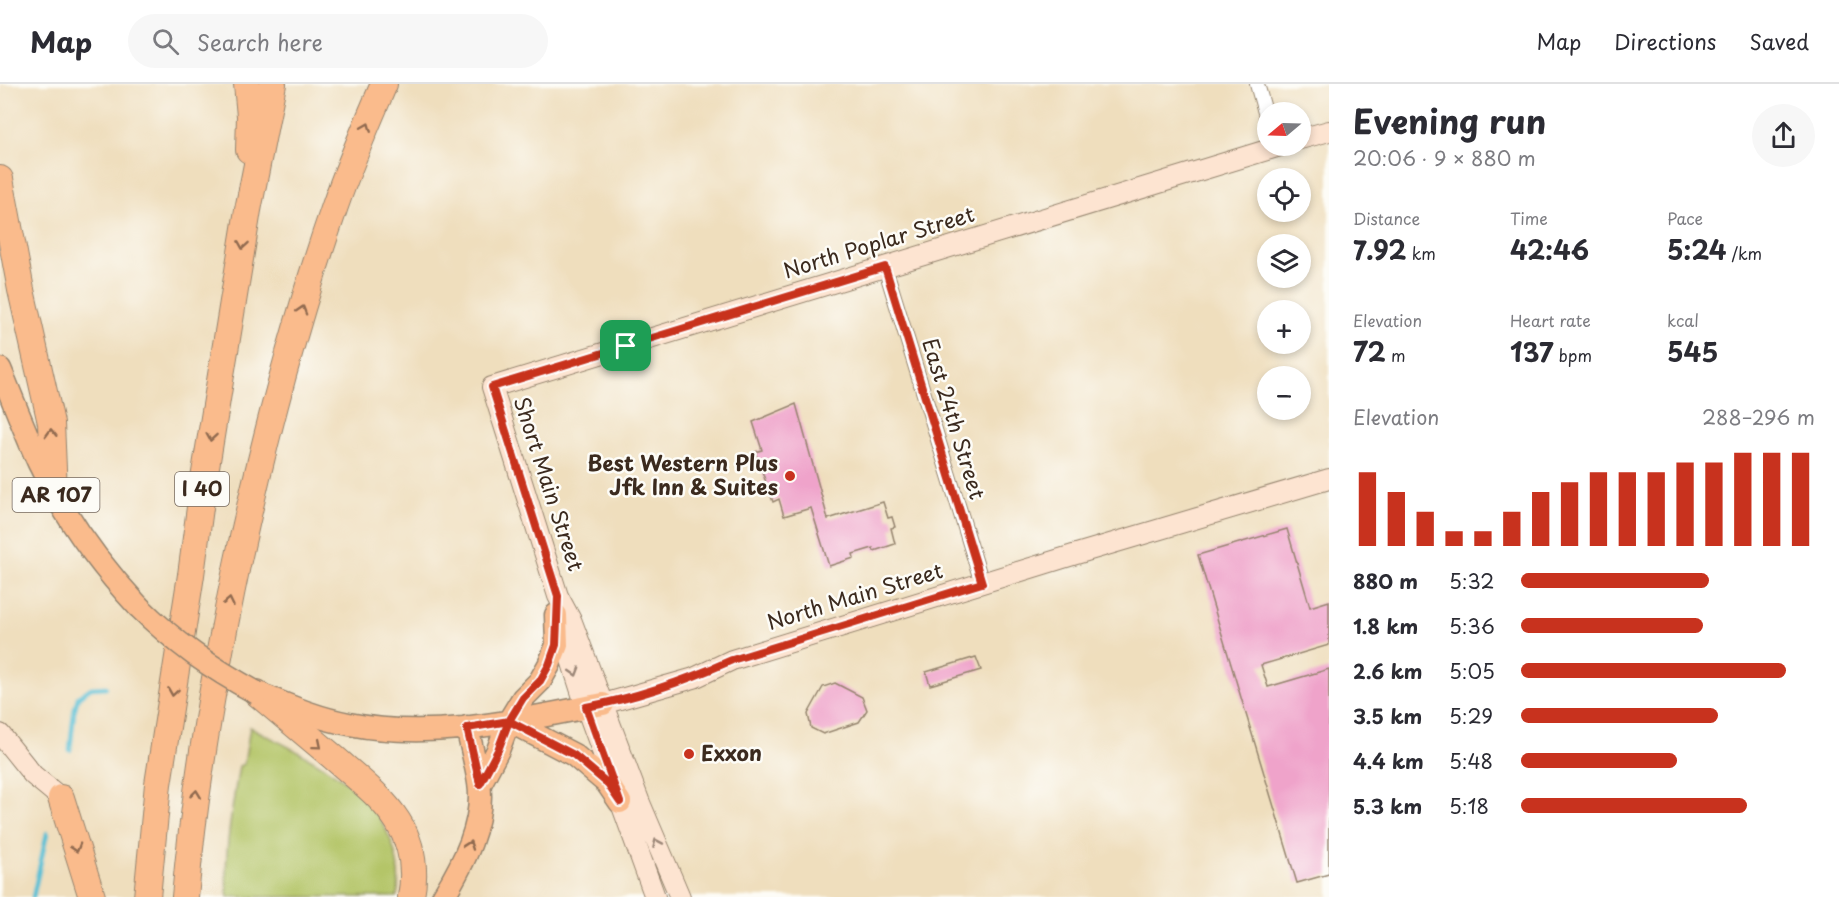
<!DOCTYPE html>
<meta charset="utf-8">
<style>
body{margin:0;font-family:"Playpen Sans",sans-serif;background:#f7f7f7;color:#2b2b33;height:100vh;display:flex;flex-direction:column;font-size:22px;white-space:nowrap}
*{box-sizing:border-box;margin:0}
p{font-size:20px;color:#7c7c81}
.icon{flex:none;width:33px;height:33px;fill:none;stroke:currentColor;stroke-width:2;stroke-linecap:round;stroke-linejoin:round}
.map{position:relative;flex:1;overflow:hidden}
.drawer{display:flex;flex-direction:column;background:#fff;width:510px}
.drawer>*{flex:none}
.needle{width:39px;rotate:251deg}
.fabs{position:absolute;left:1257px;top:18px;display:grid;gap:12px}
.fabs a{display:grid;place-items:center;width:54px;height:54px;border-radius:50%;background:#fff;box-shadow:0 3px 9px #0003;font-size:30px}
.pin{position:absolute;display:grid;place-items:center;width:51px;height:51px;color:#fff;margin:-26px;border-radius:12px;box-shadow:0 3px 9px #0006}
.round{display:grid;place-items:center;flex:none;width:63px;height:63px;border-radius:32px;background:#f7f7f7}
.summary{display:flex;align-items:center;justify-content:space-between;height:102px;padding:0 24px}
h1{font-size:33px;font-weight:700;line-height:45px}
.stats{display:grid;grid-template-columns:repeat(3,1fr);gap:9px;height:102px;padding:6px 24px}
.stats div{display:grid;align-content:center}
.stats b{font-size:26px;font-weight:700}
.stats small{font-size:16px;font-weight:400}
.stats p{font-size:16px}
.chart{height:168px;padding:12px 24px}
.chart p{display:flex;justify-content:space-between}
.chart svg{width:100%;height:108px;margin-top:6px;stroke:#c8321e;stroke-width:6}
ul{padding:0 24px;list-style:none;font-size:20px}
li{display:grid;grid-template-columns:96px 72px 1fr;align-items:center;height:45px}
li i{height:15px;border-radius:8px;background:#c8321e}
header{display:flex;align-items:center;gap:36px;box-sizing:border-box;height:84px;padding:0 30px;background:#fff;border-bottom:2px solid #e1e1e2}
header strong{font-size:28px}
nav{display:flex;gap:33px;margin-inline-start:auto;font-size:21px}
.search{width:420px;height:54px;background:#f7f7f7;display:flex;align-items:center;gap:15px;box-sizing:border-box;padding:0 21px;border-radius:33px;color:#7c7c81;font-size:22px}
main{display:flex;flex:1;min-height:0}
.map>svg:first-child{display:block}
</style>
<header>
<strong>Map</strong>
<div class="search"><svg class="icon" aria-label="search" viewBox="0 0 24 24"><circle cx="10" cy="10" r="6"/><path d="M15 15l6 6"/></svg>Search here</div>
<nav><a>Map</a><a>Directions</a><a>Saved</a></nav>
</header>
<main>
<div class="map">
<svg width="1329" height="813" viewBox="0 0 1329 813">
<rect width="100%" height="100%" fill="#fdfcf7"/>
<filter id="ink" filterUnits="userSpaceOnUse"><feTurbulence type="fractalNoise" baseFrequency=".0167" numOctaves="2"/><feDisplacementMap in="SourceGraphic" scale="12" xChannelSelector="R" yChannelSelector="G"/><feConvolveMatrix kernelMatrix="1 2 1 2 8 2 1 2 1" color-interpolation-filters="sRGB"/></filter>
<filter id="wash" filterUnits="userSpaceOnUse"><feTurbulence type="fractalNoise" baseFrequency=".008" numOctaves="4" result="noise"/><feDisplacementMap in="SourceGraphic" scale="24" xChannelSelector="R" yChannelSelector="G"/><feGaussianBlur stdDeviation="1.35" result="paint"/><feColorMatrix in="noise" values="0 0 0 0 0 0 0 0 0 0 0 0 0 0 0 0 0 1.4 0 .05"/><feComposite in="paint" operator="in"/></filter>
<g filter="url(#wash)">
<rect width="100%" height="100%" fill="#efdebd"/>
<!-- green -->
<path fill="#b4c568" stroke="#787843" stroke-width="1.5" d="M250 643C279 658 315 675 342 695 379 722 405 766 397 813H228C222 778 233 719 239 682L244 680Z"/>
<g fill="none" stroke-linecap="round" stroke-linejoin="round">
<!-- stream -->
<path stroke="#58c0d5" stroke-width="4.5" d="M70 666 74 628 78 613 91 604 106 603
M33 813 47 749"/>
</g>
<g id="blocks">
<!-- building -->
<path fill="#efa3ca" d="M796 320 828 435 883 418 888 434 892 433 895 443 891 444 895 460 874 467 873 464 853 470 854 474 829 482 811 424 784 432 779 415 773 418 755 368 762 366 753 338Z
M1287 445 1310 523 1329 517V561L1261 581 1268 603 1329 585V790L1297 799 1198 471Z
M976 573 981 586 930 601 926 588Z
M835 599 862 613 867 626 859 638 823 650 811 644 808 630 823 603Z"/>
</g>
</g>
<g filter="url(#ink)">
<use href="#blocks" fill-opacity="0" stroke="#95846e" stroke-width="1.5"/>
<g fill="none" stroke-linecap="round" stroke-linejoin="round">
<!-- street casing -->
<g stroke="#95846e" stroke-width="16">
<path id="street" d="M1257 0 1268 39
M885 183 982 499"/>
</g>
<!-- secondary casing -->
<g stroke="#95846e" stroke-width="22">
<path id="secondary" d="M1300 55 1329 47
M560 541 586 623 655 813
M603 620 694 594 732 576 1073 471 1329 395
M0 650 33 691 61 714
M680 813 640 719 572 538 558 512 492 303 1280 62"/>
</g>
<!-- primary casing -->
<g stroke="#95846e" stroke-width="25">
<path id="primary" d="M0 285C13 316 25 348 39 379 64 432 98 479 138 522
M267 613C294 624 321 635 349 640 434 657 520 636 603 620
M509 637 574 671 607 699 620 718
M480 700 498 666 509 637 523 614 540 597 549 581 557 561 556 531
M443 813C463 780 485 739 479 699 476 680 471 662 467 643"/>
</g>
<!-- highway casing -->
<g stroke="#95846e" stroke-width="28">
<path id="highway" d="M247 0 250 32 249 66
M0 95 21 206 51 339 54 408
M257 609C282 630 307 651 332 672 378 712 424 743 411 813
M61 714 92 813
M147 813 158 700 191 491 203 401 248 126 273 0
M185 813C195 701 214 591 237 481 263 360 294 240 335 122 349 81 367 40 384 0"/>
</g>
<!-- street -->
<use href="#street" stroke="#fff" stroke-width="14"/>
<!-- secondary -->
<use href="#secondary" stroke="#fde4d1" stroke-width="20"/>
<!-- primary -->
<use href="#primary" stroke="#fabb8c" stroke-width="22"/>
<!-- highway -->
<use href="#highway" stroke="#fabb8c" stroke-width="26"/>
<!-- primary-bridge casing -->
<g stroke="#95846e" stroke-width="25" stroke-linecap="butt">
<path id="primary-bridge" d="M138 522C175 559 211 584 257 609"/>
</g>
<!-- primary-bridge -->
<use href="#primary-bridge" stroke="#fabb8c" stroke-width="22"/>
</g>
<!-- one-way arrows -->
<defs><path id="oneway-chevron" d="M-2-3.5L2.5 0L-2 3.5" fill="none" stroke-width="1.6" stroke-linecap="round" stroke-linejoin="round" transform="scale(1.5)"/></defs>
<g stroke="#916b50">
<use href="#oneway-chevron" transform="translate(367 43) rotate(-68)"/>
<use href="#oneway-chevron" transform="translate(243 161) rotate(99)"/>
<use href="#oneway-chevron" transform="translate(302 226) rotate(-73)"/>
<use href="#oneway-chevron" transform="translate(51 349) rotate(-92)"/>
<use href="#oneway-chevron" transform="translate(211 353) rotate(99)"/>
<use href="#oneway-chevron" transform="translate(229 518) rotate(-78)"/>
<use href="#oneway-chevron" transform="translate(173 608) rotate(99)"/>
<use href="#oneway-chevron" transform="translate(318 661) rotate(40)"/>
<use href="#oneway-chevron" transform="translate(196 710) rotate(-83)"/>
<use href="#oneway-chevron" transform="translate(469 761) rotate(-71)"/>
<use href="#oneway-chevron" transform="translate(76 764) rotate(73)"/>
</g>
<g stroke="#9c8778">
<use href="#oneway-chevron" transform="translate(575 588) rotate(73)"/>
<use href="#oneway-chevron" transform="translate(657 759) rotate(-114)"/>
</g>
</g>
<g fill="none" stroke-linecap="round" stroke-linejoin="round" filter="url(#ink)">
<!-- route casing -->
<g stroke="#fff" stroke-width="12">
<path id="route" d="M626 262 492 303 558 512 556 561 549 581 540 597 523 614 509 637 467 644 480 700 498 666 509 637 574 671 607 699 620 718 586 623C636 614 685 597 732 576L982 499 885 183 626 262"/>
</g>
<!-- route -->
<use href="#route" stroke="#c8321e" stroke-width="8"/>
</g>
<!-- markers -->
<g fill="#c8321e" stroke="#fdfcf7" stroke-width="2">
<circle cx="790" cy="392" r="6"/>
<circle cx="689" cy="670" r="6"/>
</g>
<g text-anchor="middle" stroke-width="5" stroke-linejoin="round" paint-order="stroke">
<!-- shield labels -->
<g fill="#fdfcf7" stroke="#75695f" stroke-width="1.5">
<rect x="175" y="388" width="54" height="34" rx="4.5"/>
<rect x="12.5" y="394" width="87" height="34" rx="4.5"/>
</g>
<g font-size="20" font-weight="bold" fill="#3b2a1e">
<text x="202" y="412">I 40</text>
<text x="56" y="418">AR 107</text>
</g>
<!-- street labels -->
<g font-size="21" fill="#3b2a1e" stroke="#fdfcf7">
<text transform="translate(879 159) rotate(-17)" y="7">North Poplar Street</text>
<text transform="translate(953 335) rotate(73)" y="7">East 24th Street</text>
<text transform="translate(548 400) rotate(72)" y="7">Short Main Street</text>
<text transform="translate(855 513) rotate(-17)" y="7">North Main Street</text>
</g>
<!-- poi labels -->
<g font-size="21" font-weight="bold" fill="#3b2a1e" stroke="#fdfcf7" text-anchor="end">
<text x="778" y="387">Best Western Plus<tspan x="778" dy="24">Jfk Inn &amp; Suites</tspan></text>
<text x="701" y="677" text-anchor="start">Exxon</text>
</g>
</g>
</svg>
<div class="fabs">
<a><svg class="needle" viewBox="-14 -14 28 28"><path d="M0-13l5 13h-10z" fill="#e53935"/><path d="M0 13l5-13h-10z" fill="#7c7c81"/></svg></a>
<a><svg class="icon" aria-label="locate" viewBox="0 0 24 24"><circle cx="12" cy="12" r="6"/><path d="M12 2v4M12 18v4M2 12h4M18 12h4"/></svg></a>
<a><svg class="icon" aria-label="layers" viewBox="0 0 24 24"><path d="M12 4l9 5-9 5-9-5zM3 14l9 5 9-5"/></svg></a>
<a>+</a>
<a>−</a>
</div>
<div class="pin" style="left:626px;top:262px;background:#1e9e55"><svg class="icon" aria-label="arrive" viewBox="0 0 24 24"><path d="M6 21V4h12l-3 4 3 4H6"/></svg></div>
</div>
<section class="drawer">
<div class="summary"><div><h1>Evening run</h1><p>20:06 · 9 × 880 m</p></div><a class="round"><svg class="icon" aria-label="share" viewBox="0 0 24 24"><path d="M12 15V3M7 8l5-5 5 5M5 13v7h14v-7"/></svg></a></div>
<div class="stats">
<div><p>Distance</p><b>7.92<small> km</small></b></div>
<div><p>Time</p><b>42:46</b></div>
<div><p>Pace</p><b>5:24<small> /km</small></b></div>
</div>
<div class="stats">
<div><p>Elevation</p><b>72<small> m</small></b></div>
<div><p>Heart rate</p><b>137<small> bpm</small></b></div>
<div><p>kcal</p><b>545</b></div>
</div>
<div class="chart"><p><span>Elevation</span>288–296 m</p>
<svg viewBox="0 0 160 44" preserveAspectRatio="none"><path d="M5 44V14M15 44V22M25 44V30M35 44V38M45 44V38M55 44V30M65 44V22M75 44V18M85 44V14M95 44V14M105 44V14M115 44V10M125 44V10M135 44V6M145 44V6M155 44V6"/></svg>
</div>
<ul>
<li><b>880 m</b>5:32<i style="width:64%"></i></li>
<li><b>1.8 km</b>5:36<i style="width:62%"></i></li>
<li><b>2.6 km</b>5:05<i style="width:90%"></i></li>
<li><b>3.5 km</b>5:29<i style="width:67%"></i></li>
<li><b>4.4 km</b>5:48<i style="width:53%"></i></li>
<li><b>5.3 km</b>5:18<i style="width:77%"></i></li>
</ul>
</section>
</main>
